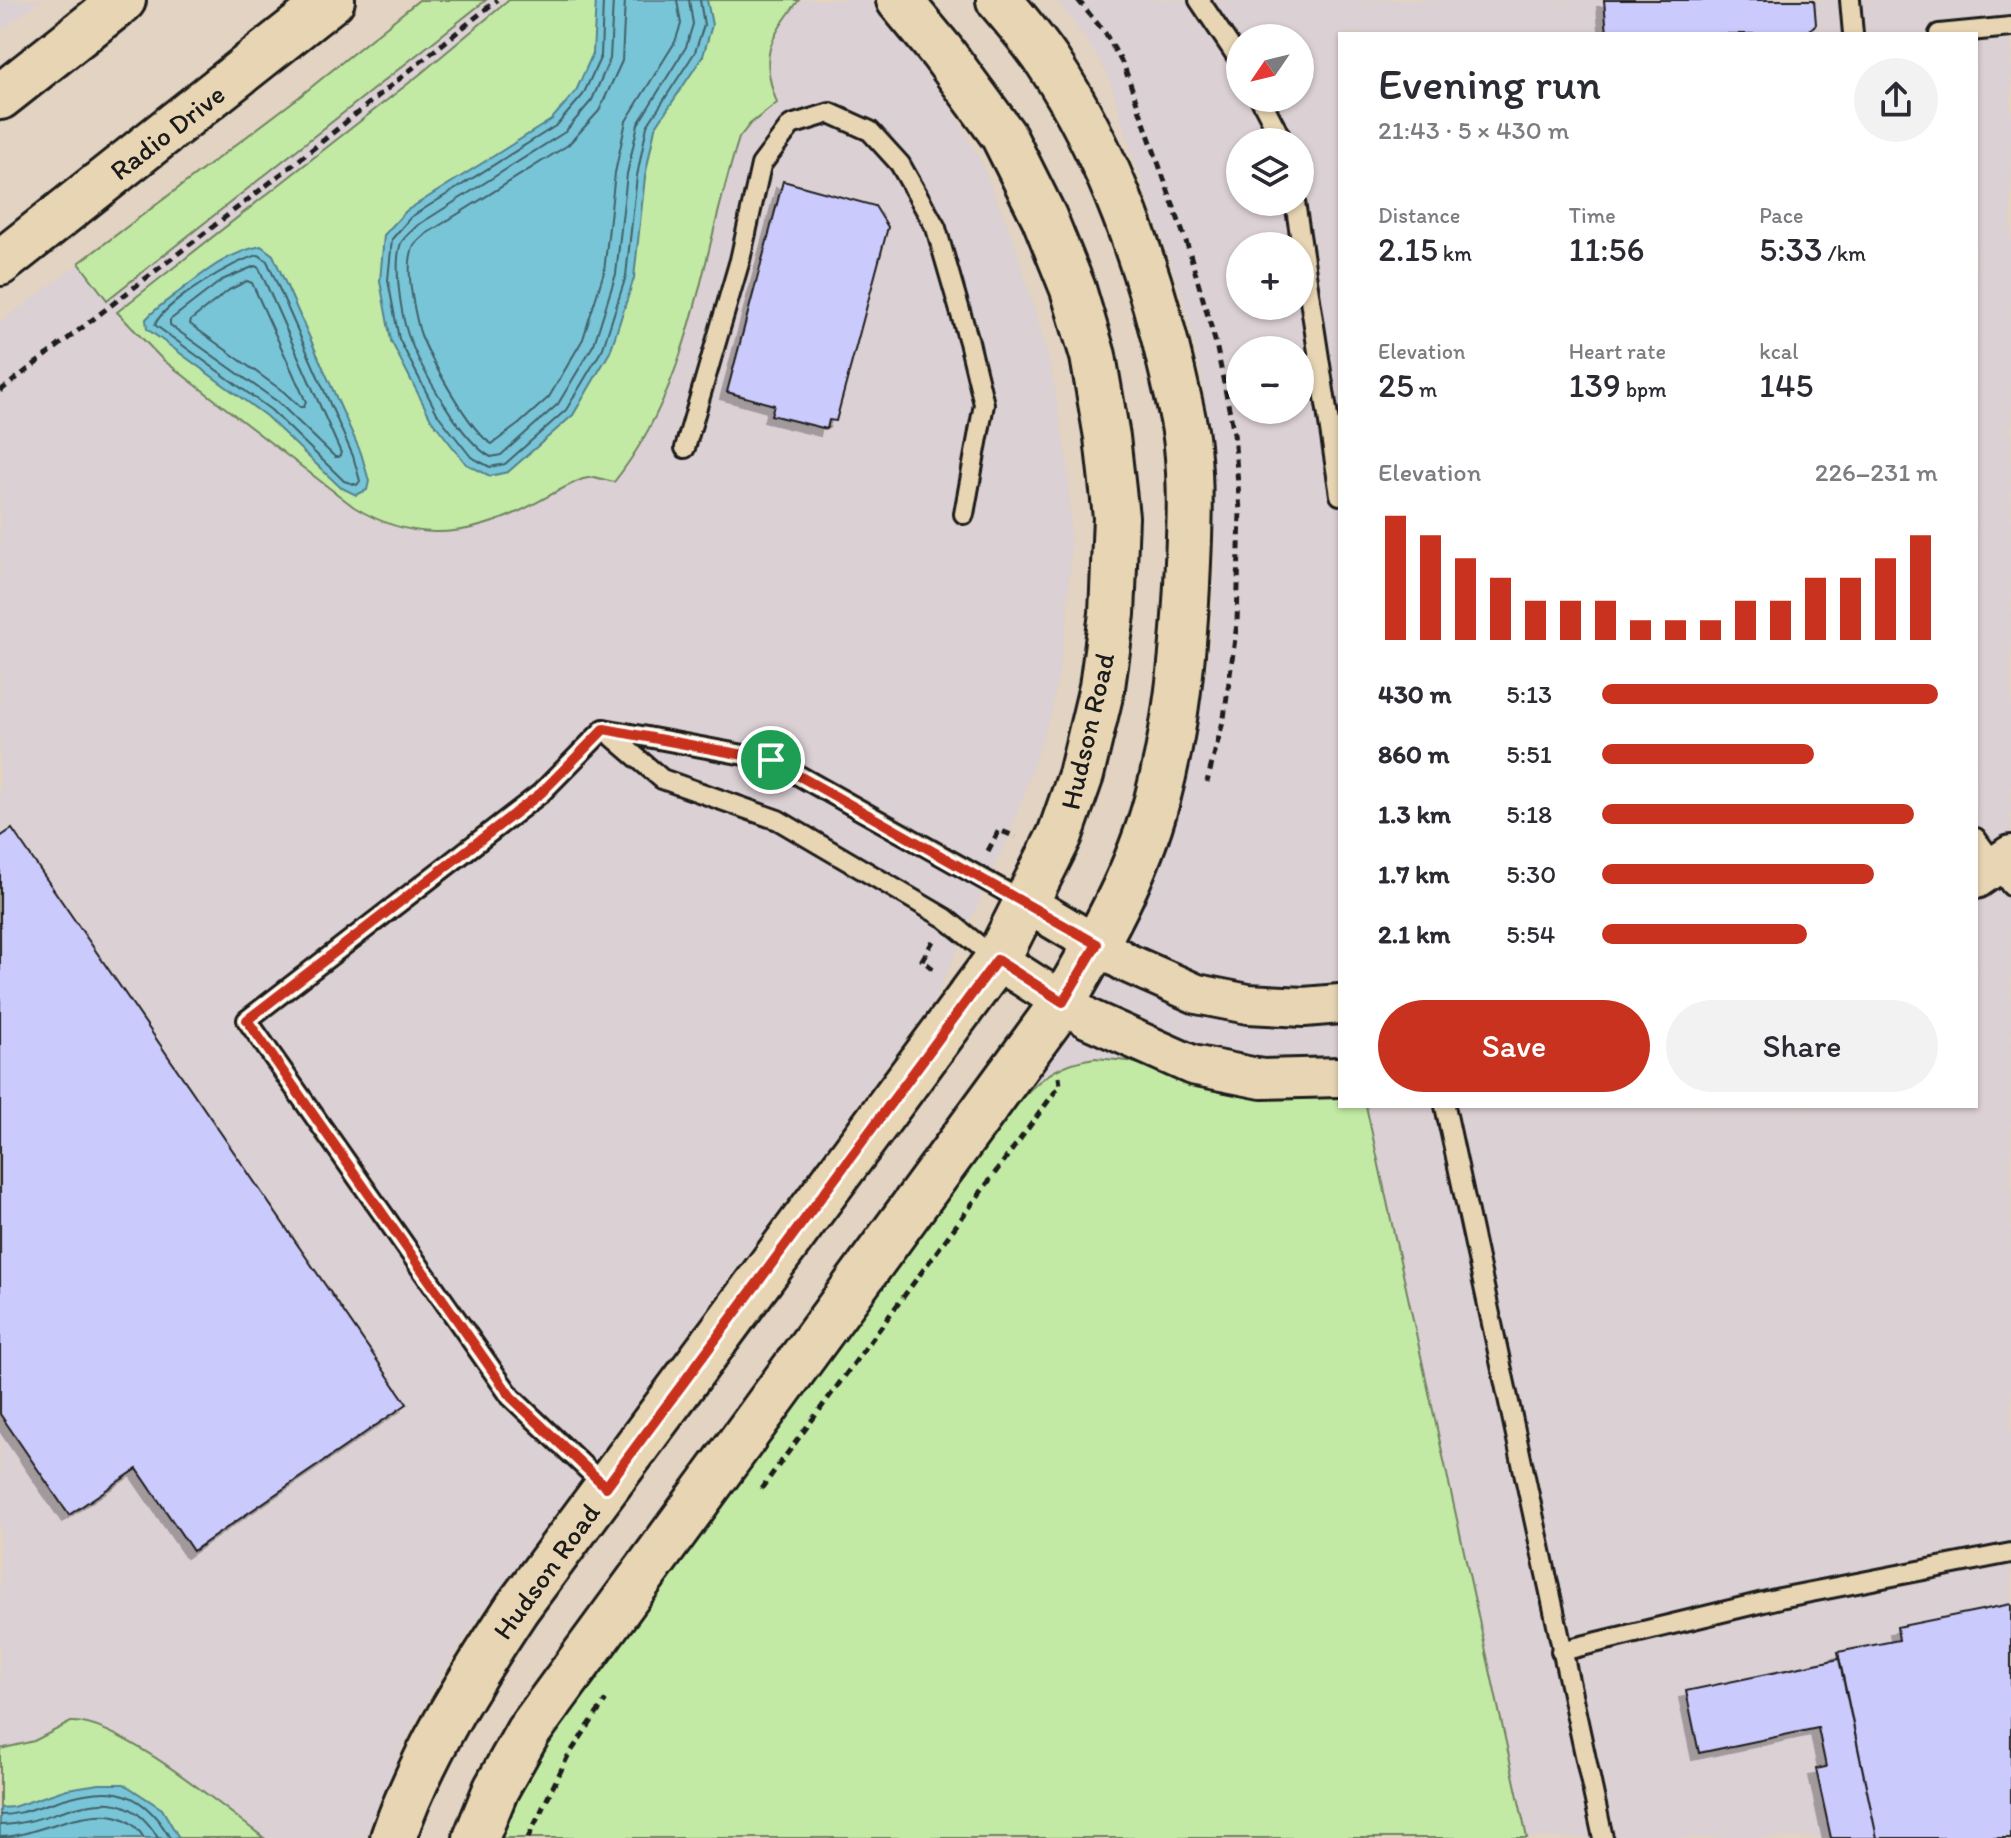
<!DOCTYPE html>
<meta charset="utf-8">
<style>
body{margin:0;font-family:Itim,sans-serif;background:#f2f2f3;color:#2b2b33;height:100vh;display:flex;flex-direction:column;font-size:30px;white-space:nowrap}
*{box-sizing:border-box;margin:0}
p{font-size:26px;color:#7c7c81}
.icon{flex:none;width:44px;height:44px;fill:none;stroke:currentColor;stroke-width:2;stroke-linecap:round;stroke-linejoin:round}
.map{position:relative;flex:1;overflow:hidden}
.panel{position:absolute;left:1338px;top:32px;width:640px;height:1076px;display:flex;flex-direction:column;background:#fff;border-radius:0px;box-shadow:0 2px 6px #0004}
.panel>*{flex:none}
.needle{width:52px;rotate:235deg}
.buttons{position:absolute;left:1226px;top:24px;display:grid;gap:16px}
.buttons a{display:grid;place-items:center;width:88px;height:88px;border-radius:50%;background:#fff;box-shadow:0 2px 6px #0004;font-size:40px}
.pin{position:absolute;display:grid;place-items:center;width:68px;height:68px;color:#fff;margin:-34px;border:4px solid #fff;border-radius:50%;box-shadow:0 2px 8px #0007}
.round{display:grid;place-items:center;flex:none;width:84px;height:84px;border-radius:42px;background:#f2f2f3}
.headline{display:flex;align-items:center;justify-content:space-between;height:136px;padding:0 40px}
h1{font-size:44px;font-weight:600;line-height:60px}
.metrics{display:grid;grid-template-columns:repeat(3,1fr);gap:12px;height:136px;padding:8px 40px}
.metrics div{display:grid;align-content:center}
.metrics b{font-size:34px;font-weight:600}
.metrics small{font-size:22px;font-weight:400}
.metrics p{font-size:22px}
.chart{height:224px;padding:16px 40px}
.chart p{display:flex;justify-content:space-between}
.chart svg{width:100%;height:144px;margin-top:8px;stroke:#c8321e;stroke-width:6}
.primary-button{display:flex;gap:16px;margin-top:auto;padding:16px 40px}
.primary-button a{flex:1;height:92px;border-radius:48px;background:#c8321e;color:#fff;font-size:32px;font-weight:600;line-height:92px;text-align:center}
.primary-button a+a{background:#f2f2f3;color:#2b2b33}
ul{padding:0 40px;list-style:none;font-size:26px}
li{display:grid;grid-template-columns:128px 96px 1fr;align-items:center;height:60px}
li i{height:20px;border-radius:10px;background:#c8321e}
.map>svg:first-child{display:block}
</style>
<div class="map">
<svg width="2011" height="1838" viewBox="0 0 2011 1838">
<defs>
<filter id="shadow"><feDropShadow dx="-7" dy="7" stdDeviation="0" flood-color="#0004"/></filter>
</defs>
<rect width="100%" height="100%" fill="#e2d3c2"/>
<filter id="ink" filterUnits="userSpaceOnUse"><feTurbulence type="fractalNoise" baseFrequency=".0125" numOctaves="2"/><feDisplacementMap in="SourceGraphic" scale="16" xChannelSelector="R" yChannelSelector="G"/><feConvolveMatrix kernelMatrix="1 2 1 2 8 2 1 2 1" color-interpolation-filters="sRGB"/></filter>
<g filter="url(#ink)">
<!-- built -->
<path fill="#dbd0d4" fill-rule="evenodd" d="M0 0H41L0 31Z
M419 0H870L939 85 982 164 1015 243 1051 367 1068 467 1071 545 1067 622 1051 714 1014 823 934 1002 477 1620 440 1677 407 1736 365 1838H0V323L299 97Z
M1058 0H2011V1838H1527L1366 1106H1976V34H1340V1083L1194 1079 1128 1061 1095 1058 1062 1066 1039 1080 1022 1098 1094 994 1141 902 1180 795 1200 713 1211 637 1216 560 1213 450 1201 373 1184 300 1133 156 1110 80 1098 57ZM1240 38H1300V98H1240ZM1240 142H1300V202H1240ZM1240 246H1300V306H1240ZM1240 350H1300V410H1240Z"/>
<!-- green -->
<path fill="#c2eaa5" stroke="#6f8360" stroke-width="2" d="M419 0H486L107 300 79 263 299 97Z
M509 0H799C769 39 759 56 777 103L750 124 739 138C701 255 693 383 614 482L594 477 583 479C560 488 540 502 518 512 460 539 408 540 354 507L162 359 117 312 419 75Z
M1095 1058 1128 1061 1194 1079 1340 1083V1106H1366L1527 1838H501L518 1798 567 1712 1022 1098C1043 1075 1064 1062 1095 1058Z
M71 1722C118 1719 224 1808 264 1838H0V1749L34 1741Z"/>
<!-- water -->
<path fill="#79c5d8" stroke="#54818d" stroke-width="2" d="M596 0H707L712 25 703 56 655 128 645 177 634 278 610 352 573 415 508 472 490 476 466 464 431 419 391 341 380 281 384 235 406 211 551 120 576 91 593 53Z
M261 246 273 255 361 453 369 481 367 490 356 495 340 487 266 416 147 329 146 319C156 308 168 300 180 291 206 271 228 253 261 246Z
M99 1784H124L162 1809 179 1838H0V1808L13 1807 67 1789Z"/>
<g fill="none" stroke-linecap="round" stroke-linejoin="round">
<!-- shore -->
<path stroke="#416067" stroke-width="2" d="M603 0 601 56 583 95 557 125 411 217 392 239 388 280 399 339 438 415 471 457 490 467 505 464 566 410 603 348 626 276 637 176 647 126 695 52 704 25 700 0
M613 0 610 59 592 100 565 132 418 225C413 230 404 237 401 243 393 264 401 314 408 335 420 367 462 442 491 457L501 455 558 404 594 344 616 274 627 174 638 124 686 47 693 24 689 0
M625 0 622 61 599 111 568 145 426 234C422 238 415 243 413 248 405 267 414 309 419 329 426 353 471 433 492 444L519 424 549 397 583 339 604 272 615 173 626 121 675 42 681 24 677 0
M259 255 267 261 353 456 360 481 357 485 344 481 271 410 155 325C162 304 236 259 259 255Z
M255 266 259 268 341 453 339 457H335L278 402 170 325V320L222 280Z
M247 281 252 283 306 402 304 407H300L284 392 190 324 191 320 229 290Z
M0 1815C17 1815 32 1809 48 1804 104 1786 138 1782 170 1838
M0 1825C58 1825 117 1767 158 1838
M0 1837C44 1837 114 1786 144 1838"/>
</g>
<!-- building -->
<path fill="#cbcafd" stroke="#1c1c1c" stroke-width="2" filter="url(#shadow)" d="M1604 0H1814L1816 24 1806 34H1607Z
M783 181 875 206 888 227 836 421 829 420 827 429 771 415 774 405 727 392Z
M12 829 407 1404 193 1551 137 1469 69 1515 0 1414V837Z
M2011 1604V1838H1877L1838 1652 1899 1640 1897 1627Z
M1839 1659 1877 1838H1831L1816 1769 1826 1767 1818 1728 1699 1753 1686 1691Z"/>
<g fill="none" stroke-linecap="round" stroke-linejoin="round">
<!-- lane casing -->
<g stroke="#1c1c1c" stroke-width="24">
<path id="lane" d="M1199 0 1240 61
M1850 0 1853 34
M1939 34 2011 27
M1260 98 1283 142
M1295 202 1340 495
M685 448 740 260 761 165 791 125 830 113 870 131 900 164 936 228 969 342 984 404 964 514
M604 729 541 793 247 1020 511 1397 606 1487
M604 729 771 760 1026 903
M606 731 662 779 778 820 945 918 997 960
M1976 838 2011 886
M1445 1106 1603 1838
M1561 1651 1780 1598 2011 1553"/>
</g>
<!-- street casing -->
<g stroke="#1c1c1c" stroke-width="44">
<path id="street" d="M1976 879 2011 855
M1026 903 1127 963 1197 994 1248 1004 1304 1007 1340 1004
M997 960 1089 1019 1192 1065 1262 1079 1340 1077"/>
</g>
<!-- secondary casing -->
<g stroke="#1c1c1c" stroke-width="50">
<path id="secondary" d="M0 97 123 0
M0 263 332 0
M393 1838C422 1754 469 1681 517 1608L997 960 1060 835 1081 775 1102 687 1112 614 1116 517 1107 437 1093 356 1073 289 1044 217 1003 135 942 52 899 0
M476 1838 496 1789 528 1732 1063 1002C1100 939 1138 872 1157 800 1176 729 1183 658 1187 585 1189 538 1192 493 1187 446 1185 422 1178 398 1173 375 1150 270 1108 152 1048 62 1033 40 1016 20 999 0"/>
</g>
<!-- path -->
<path stroke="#1c1c1c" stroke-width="5" stroke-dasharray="8 6" stroke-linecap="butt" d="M1078 0 1105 33 1124 66 1188 247 1216 344 1234 433 1240 511 1237 624 1224 718 1207 782
M0 391 294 164 497 0
M988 851 999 830 1016 837
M933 941 922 960 937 972
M761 1489 1049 1100 1060 1085 1059 1077
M528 1838 568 1756 606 1700"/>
<!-- lane -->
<use href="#lane" stroke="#e8d5b3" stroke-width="18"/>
<!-- street -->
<use href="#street" stroke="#e8d5b3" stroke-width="38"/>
<!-- secondary -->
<use href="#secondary" stroke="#e8d5b3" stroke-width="44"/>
</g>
</g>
<g fill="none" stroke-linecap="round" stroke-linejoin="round" filter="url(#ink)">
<!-- route casing -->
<g stroke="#fff" stroke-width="16">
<path id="route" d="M604 729 771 760 1097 944 1063 1002 997 960 606 1487 511 1397 247 1020 541 793Z"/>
</g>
<!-- route -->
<use href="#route" stroke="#c8321e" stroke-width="10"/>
</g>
<g text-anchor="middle" stroke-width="6" stroke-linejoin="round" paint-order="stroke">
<!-- street labels -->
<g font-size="28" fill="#1c1c1c" stroke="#e8d5b3">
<text transform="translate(167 132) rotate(-38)" y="10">Radio Drive</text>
<text transform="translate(1087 731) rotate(-77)" y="10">Hudson Road</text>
<text transform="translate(546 1571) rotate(-54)" y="10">Hudson Road</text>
</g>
</g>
</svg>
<div class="buttons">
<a><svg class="needle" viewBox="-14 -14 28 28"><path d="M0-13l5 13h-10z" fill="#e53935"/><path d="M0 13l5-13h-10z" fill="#7c7c81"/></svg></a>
<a><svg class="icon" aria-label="layers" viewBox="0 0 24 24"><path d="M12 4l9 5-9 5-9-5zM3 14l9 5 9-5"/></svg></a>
<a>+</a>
<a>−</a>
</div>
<div class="pin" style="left:771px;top:760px;background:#1e9e55"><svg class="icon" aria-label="arrive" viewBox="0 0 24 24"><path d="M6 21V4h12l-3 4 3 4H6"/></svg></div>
<section class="panel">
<div class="headline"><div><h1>Evening run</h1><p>21:43 · 5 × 430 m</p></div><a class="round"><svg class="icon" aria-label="share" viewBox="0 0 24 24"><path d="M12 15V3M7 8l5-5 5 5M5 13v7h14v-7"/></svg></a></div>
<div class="metrics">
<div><p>Distance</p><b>2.15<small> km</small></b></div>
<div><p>Time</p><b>11:56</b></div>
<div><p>Pace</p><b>5:33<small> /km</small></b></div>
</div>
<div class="metrics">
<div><p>Elevation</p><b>25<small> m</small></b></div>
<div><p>Heart rate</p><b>139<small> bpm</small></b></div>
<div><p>kcal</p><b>145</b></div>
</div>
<div class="chart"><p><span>Elevation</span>226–231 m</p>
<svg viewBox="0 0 160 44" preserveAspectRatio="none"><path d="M5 44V6M15 44V12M25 44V19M35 44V25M45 44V32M55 44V32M65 44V32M75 44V38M85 44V38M95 44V38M105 44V32M115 44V32M125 44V25M135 44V25M145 44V19M155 44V12"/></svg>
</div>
<ul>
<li><b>430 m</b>5:13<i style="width:100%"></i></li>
<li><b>860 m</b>5:51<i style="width:63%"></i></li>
<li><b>1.3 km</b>5:18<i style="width:93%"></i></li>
<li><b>1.7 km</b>5:30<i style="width:81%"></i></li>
<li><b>2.1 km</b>5:54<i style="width:61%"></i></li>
</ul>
<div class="primary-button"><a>Save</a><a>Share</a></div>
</section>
</div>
